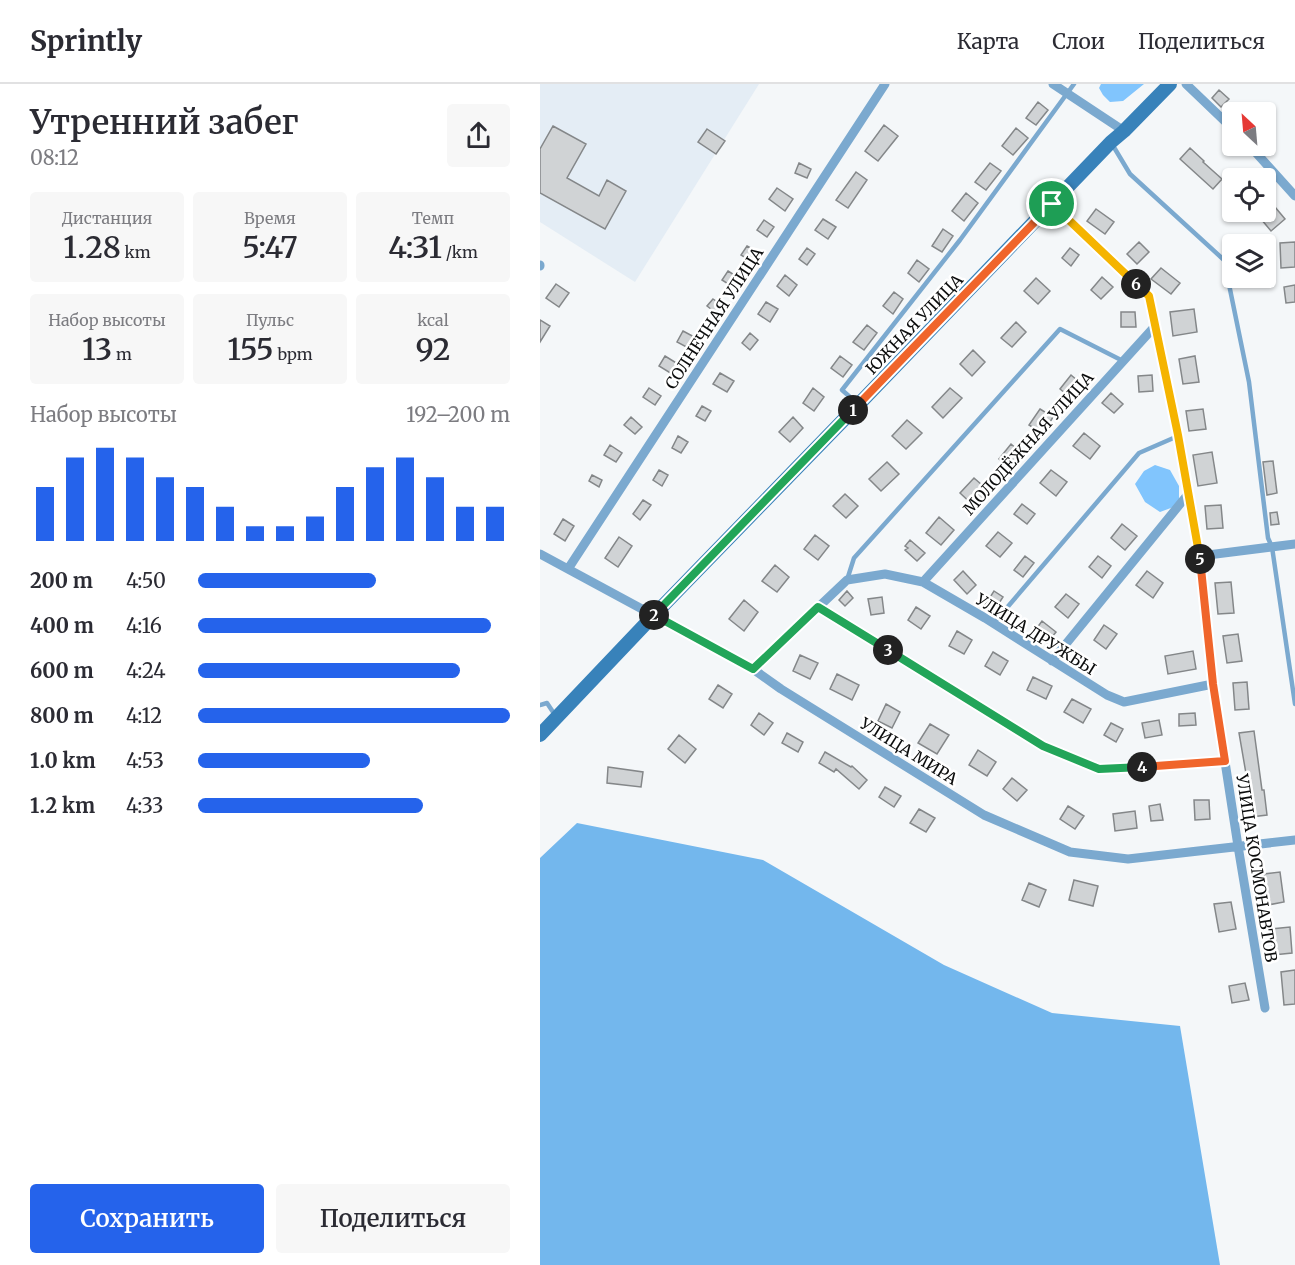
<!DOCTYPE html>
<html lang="ru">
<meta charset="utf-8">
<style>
body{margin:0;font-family:Merriweather,serif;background:#f7f7f7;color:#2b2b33;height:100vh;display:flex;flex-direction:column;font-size:22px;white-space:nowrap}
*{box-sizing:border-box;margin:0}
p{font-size:20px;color:#7c7c81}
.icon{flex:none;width:33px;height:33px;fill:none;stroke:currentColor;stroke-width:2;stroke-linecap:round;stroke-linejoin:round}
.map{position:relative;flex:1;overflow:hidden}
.details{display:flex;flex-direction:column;background:#fff;width:540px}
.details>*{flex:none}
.needle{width:39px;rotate:334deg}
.buttons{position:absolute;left:682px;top:18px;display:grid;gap:12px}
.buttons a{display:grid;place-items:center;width:54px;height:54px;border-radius:6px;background:#fff;box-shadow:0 2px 4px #0004;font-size:30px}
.pin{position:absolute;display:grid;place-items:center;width:51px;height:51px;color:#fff;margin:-26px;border:3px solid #fff;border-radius:50%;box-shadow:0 2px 6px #0007}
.km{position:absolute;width:30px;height:30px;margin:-15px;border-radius:50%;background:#222;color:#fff;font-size:16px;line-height:30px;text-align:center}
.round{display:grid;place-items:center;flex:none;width:63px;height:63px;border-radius:6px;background:#f7f7f7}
.head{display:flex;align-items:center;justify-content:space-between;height:102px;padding:0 30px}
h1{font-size:33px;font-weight:600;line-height:45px}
.stats{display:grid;grid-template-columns:repeat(3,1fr);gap:9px;height:102px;padding:6px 30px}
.stats div{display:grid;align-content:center;border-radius:6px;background:#f7f7f7;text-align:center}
.stats b{font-size:30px;font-weight:600}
.stats small{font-size:16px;font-weight:400}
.stats p{font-size:16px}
.chart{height:168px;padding:12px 30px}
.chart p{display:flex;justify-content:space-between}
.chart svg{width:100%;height:108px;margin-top:6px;stroke:#2563eb;stroke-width:6}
.cta{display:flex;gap:12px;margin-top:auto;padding:12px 30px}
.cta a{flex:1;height:69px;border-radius:6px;background:#2563eb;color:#fff;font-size:24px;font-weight:600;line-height:69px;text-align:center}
.cta a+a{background:#f7f7f7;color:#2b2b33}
ul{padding:0 30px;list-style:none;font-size:20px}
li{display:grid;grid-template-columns:96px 72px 1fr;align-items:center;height:45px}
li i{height:15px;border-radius:8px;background:#2563eb}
header{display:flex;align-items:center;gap:36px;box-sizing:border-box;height:84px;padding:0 30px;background:#fff;border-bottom:2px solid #e1e1e2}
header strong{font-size:28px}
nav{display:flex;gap:33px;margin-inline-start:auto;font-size:21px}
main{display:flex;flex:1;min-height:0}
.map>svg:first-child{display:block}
</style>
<header>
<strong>Sprintly</strong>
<nav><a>Карта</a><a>Слои</a><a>Поделиться</a></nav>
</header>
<main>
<section class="details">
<div class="head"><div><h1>Утренний забег</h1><p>08:12</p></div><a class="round"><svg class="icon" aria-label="share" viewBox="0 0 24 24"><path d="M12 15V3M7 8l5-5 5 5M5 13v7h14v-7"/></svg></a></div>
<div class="stats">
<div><p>Дистанция</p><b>1.28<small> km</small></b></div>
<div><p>Время</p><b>5:47</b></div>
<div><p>Темп</p><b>4:31<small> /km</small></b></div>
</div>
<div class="stats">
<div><p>Набор высоты</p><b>13<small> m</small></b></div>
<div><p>Пульс</p><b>155<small> bpm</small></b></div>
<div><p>kcal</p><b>92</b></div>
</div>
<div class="chart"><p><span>Набор высоты</span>192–200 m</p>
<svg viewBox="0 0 160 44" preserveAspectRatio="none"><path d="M5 44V22M15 44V10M25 44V6M35 44V10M45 44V18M55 44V22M65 44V30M75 44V38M85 44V38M95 44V34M105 44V22M115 44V14M125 44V10M135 44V18M145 44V30M155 44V30"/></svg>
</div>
<ul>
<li><b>200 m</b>4:50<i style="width:57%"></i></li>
<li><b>400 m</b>4:16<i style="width:94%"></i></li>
<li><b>600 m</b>4:24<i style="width:84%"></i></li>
<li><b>800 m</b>4:12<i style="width:100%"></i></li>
<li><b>1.0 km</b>4:53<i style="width:55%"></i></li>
<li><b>1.2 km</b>4:33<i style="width:72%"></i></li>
</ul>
<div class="cta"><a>Сохранить</a><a>Поделиться</a></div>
</section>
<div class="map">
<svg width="755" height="1181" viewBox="0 0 755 1181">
<rect width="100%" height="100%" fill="#f4f7f9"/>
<!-- built -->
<path fill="#e4edf5" d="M0 0H219L95 198 0 138Z"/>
<!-- forest -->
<path fill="#73b7ed" d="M37 739 223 776 404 881 512 929 640 942 680 1181H0V774Z"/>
<!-- water -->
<path fill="#81c5fd" d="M561 0H604L583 17 570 18 563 11 559 4Z
M615 381 630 386 639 402V421L620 428 605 418 595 400 604 387Z"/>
<!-- building -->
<path fill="#d0d3d5" stroke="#848789" stroke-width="1.5" d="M679 6 689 15 681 23 672 14Z
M498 18 508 26 496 41 486 34Z
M344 41 358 52 338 77 325 67Z
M13 42 46 60 27 94 59 112 67 96 86 107 65 145 0 109V65Z
M476 44 488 54 473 71 462 62Z
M167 45 185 57 176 70 158 58Z
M650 64 664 77 663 78 682 95 673 105 640 75Z
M259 79 271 85 267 94 255 89Z
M450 79 461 87 446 106 435 98Z
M316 88 327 96 308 124 296 116Z
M237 104 253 115 245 127 229 115Z
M426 109 438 119 424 137 412 127Z
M693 112V128H709L702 137 684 125Z
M735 123 745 135 731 147 721 135Z
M556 125 574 138 565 150 547 137Z
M283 135 296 143 288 155 275 146Z
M224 136 234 143 227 153 217 146Z
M403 145 413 152 402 168 392 162Z
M599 158 609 168 597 180 587 170Z
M755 158V183L741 184 740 159Z
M207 162 220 169 214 179 201 171Z
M267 164 275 170 267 181 259 175Z
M530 164 539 171 531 182 522 174Z
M377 176 389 185 379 198 368 189Z
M621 184 640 199 631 210 611 195Z
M188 187 202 196 196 205 182 196Z
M245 191 257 201 249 212 237 202Z
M562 193 573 203 561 215 551 206Z
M496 194 510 207 498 220 484 207Z
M16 200 29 209 19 223 6 214Z
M755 201V218L746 219 744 203Z
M354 208 363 215 353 230 343 222Z
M173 215 182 221 176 229 167 222Z
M226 218 238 225 230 238 218 230Z
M654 225 657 248 633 252 630 228Z
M581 228H595L596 243H581Z
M0 236 10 242 0 258Z
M476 238 486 248 472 263 461 254Z
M327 241 337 249 324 266 313 258Z
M143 247 160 256 154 267 137 258Z
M210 249 218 256 210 266 202 259Z
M433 266 445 278 432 292 420 280Z
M125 272 138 280 132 290 119 282Z
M300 272 312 281 303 293 291 284Z
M655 272 659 298 643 300 639 275Z
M180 289 194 297 187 308 173 300Z
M531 291 544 302 533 316 520 305Z
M612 291 613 307 599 308 598 292Z
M109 304 121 312 115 321 103 313Z
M273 304 284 313 274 327 263 319Z
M410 304 422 314 403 334 392 323Z
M571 309 583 320 574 329 562 319Z
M162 322 171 327 165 337 156 332Z
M500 325 513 333 503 350 489 341Z
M663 325 666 345 649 347 646 327Z
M91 333 102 343 95 350 84 341Z
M253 333 263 344 250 358 239 348Z
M367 336 382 349 366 365 352 352Z
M544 349 560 362 550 375 533 362Z
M138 352 148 358 141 369 132 364Z
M471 360 484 371 472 386 459 375Z
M70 361 82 369 76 378 64 371Z
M672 368 677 399 658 402 653 371Z
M733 377 737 409 727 411 723 378Z
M347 378 359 390 341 407 329 395Z
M119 386 128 391 122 402 113 396Z
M511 386 527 398 516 412 500 399Z
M52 391 62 396 59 403 49 397Z
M434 394 450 408 435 423 420 409Z
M305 410 318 422 306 434 293 422Z
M103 416 111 421 100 436 93 430Z
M482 420 495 430 487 440 474 430Z
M681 421 683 444 667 445 665 422Z
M737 428 739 440 731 441 730 429Z
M399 433 414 446 401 461 386 449Z
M23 435 34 442 25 457 14 450Z
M582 440 597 452 585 466 571 454Z
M458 448 472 459 460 473 446 462Z
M275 451 289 462 278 476 264 465Z
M79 453 92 462 78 483 65 474Z
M370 456 385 469 377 477 365 466 368 464 365 462Z
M485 472 494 479 483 493 474 486Z
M558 472 571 482 562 494 549 483Z
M235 481 249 493 237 508 222 497Z
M423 487 436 501 427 510 414 496Z
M607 487 623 499 613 514 596 501Z
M691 498 694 529 678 530 675 499Z
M307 507 313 514 305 522 299 516Z
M454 507 463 513 454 527 445 521Z
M526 510 539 520 528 534 515 523Z
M342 513 344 529 331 531 328 515Z
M204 516 218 528 204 547 189 535Z
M376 523 390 532 381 545 368 536Z
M502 537 516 548 507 559 494 548Z
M564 541 577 550 566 565 554 556Z
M417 547 432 556 424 570 409 562Z
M698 550 702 577 687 579 683 552Z
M653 567 656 585 628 590 625 572Z
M453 568 468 577 460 591 445 582Z
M260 571 278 579 270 595 253 587Z
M297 590 319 601 312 616 290 605Z
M493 593 512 602 506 615 487 606Z
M707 598 709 625 695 626 693 599Z
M178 601 192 610 183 624 169 615Z
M532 615 551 625 543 639 524 628Z
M346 620 360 628 352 644 338 637Z
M219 629 233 639 224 651 211 641Z
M655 629 656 641 639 642V630Z
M619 636 622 651 605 654 602 639Z
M571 639 583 645 576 658 564 651Z
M390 640 409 651 397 670 378 659Z
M714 647 722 706H724L727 731 711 733 708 708 709 707 699 649Z
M247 649 263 658 258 668 242 659Z
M139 651 156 665 145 679 128 665Z
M438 666 456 678 447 692 429 681Z
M285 668 311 683 312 682 327 696 319 705 296 685 294 688 279 679Z
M68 683 103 688 101 703 67 699Z
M472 694 487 706 477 717 463 705Z
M345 703 361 712 354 723 339 713Z
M654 716H669L670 735 655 736Z
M620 720 623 736 611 737 609 722Z
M528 722 544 732 535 745 520 735Z
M379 725 395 734 386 748 370 739Z
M595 727 597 744 575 747 573 730Z
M740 788 744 818 728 821 724 790Z
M534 796 558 802 553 822 529 816Z
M489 799 506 806 499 823 482 816Z
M691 818 696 845 679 848 674 820Z
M750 843 752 869 733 871 731 845Z
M755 886V920L744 921 741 888Z
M705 899 709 916 692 919 689 902Z"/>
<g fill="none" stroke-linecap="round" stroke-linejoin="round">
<!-- service -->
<path stroke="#7ba9cf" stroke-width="4.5" d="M572 60 590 90 684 176 709 298 728 454 732 463 755 620
M318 320 302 306 420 156 534 0
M307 496 314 474 520 245 583 277
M278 523 503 662 559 685 684 677
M453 540 599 369 638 352
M0 621 7 619 15 631"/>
<!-- minor -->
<path stroke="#7ba9cf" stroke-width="9" d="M513 0 584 47
M646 0 693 45
M710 62 755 112
M512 120 609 212 636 341 660 472 673 600 698 762 725 924
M0 182V181
M0 470 213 585 241 605 444 731 530 768 588 775 755 756
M660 472 755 460
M28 485 345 0
M383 498 616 241
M512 577 649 409
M213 585 307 496 345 490 383 498 445 534 567 611 584 618 673 600"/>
<!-- secondary -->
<path stroke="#3882ba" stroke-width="14" d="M0 651 113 532 318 321 571 58 584 47 630 0"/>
</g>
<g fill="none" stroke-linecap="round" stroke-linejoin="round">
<!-- split-1 casing -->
<g stroke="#fff" stroke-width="12">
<path id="split-1" d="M313 326 512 120"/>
</g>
<!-- split-2 casing -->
<g stroke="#fff" stroke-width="12">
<path id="split-2" d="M114 531 313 326"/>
</g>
<!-- split-3 casing -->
<g stroke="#fff" stroke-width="12">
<path id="split-3" d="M114 531 213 585 278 523 348 566"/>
</g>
<!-- split-4 casing -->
<g stroke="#fff" stroke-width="12">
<path id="split-4" d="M348 566 503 662 559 685 602 683"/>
</g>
<!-- split-5 casing -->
<g stroke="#fff" stroke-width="12">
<path id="split-5" d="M602 683 685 677 673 600 660 475"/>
</g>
<!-- split-6 casing -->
<g stroke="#fff" stroke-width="12">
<path id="split-6" d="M596 200 609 212 638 351 660 475"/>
</g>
<!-- split-7 casing -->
<g stroke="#fff" stroke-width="12">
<path id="split-7" d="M512 120 596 200"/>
</g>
<!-- split-1 -->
<use href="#split-1" stroke="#f0652b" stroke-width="8"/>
<!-- split-2 -->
<use href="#split-2" stroke="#22a559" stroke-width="8"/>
<!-- split-3 -->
<use href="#split-3" stroke="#22a559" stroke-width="8"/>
<!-- split-4 -->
<use href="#split-4" stroke="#22a559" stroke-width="8"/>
<!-- split-5 -->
<use href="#split-5" stroke="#f0652b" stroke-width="8"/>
<!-- split-6 -->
<use href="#split-6" stroke="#f5b400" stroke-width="8"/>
<!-- split-7 -->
<use href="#split-7" stroke="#f5b400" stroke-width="8"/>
</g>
<g text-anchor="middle" stroke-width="5" stroke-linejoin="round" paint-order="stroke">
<!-- street labels -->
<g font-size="16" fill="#0b0c0c" stroke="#fff">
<text transform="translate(174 234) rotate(-57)" y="6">СОЛНЕЧНАЯ УЛИЦА</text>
<text transform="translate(374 240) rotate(-46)" y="6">ЮЖНАЯ УЛИЦА</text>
<text transform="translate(488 359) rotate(-48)" y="6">МОЛОДЁЖНАЯ УЛИЦА</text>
<text transform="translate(496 550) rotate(32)" y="6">УЛИЦА ДРУЖБЫ</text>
<text transform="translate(369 667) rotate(32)" y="6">УЛИЦА МИРА</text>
<text transform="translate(717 784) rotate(81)" y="6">УЛИЦА КОСМОНАВТОВ</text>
</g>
</g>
</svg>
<div class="buttons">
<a><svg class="needle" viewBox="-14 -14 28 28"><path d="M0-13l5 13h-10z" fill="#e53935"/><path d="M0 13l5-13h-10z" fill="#7c7c81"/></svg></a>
<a><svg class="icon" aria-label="locate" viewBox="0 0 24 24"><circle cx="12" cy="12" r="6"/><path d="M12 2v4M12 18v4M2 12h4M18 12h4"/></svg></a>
<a><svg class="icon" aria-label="layers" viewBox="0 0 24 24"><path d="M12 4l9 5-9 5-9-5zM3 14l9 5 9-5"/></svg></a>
</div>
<div class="pin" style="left:512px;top:120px;background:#1e9e55"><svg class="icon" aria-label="arrive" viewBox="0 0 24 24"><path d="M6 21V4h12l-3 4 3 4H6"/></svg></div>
<b class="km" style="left:313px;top:326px">1</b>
<b class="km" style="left:114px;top:531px">2</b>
<b class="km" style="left:348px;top:566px">3</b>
<b class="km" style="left:602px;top:683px">4</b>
<b class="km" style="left:660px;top:475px">5</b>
<b class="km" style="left:596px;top:200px">6</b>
</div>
</main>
